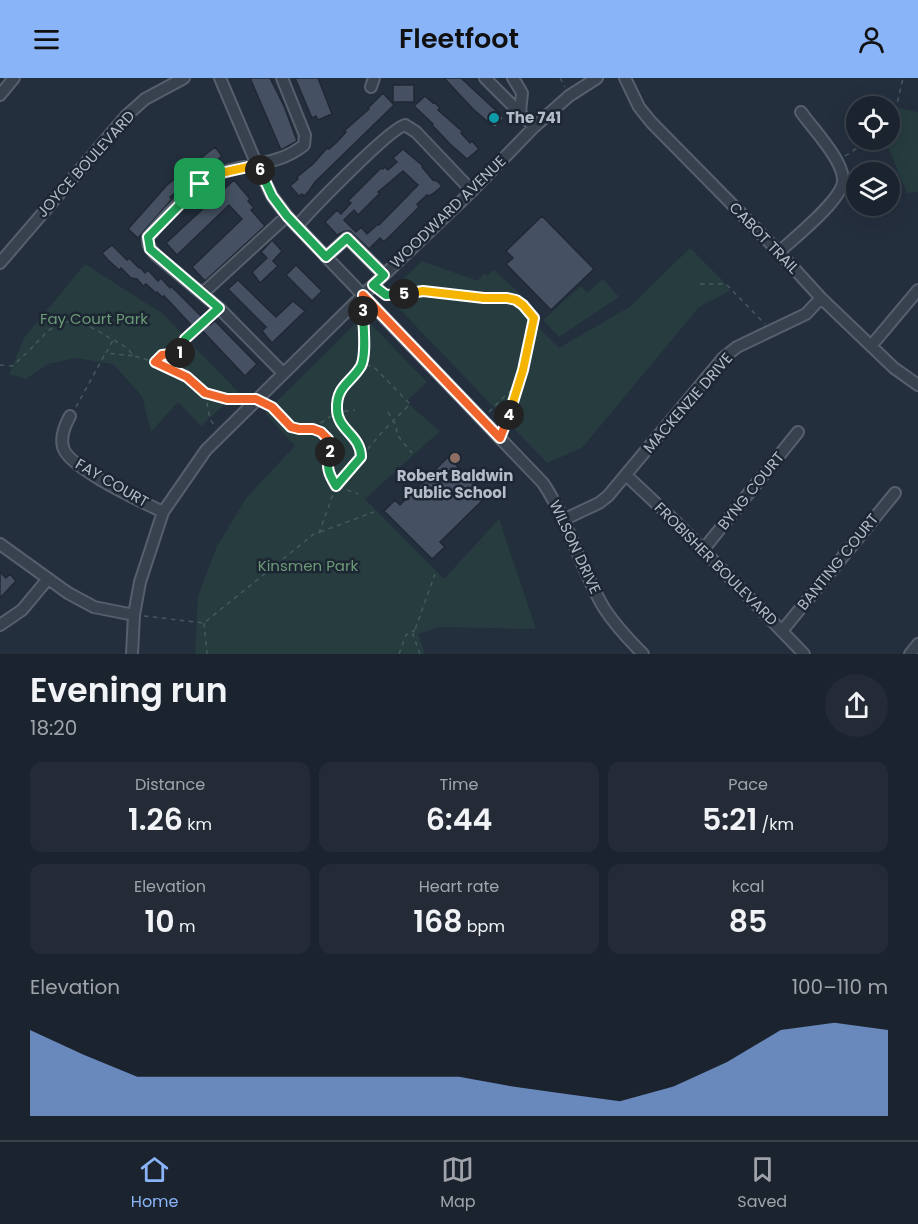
<!DOCTYPE html>
<meta charset="utf-8">
<style>
body{margin:0;font-family:Poppins,sans-serif;background:#242b36;color:#f1f3f6;height:100vh;display:flex;flex-direction:column;font-size:22px;white-space:nowrap}
*{box-sizing:border-box;margin:0}
p{font-size:20px;color:#a0a4aa}
.icon{flex:none;width:33px;height:33px;fill:none;stroke:currentColor;stroke-width:2;stroke-linecap:round;stroke-linejoin:round}
.map{position:relative;height:576px;overflow:hidden}
.sheet{display:flex;flex-direction:column;background:#1b232e;flex:1}
.sheet>*{flex:none}
.fabs{position:absolute;left:846px;top:18px;display:grid;gap:12px}
.fabs a{display:grid;place-items:center;width:54px;height:54px;border-radius:50%;background:#1b232e;box-shadow:0 6px 24px #0002,0 0 0 2px #39404a;font-size:30px}
.pin{position:absolute;display:grid;place-items:center;width:51px;height:51px;color:#fff;margin:-26px;border-radius:12px;box-shadow:0 3px 9px #0006}
.km{position:absolute;width:30px;height:30px;margin:-15px;border-radius:50%;background:#222;color:#fff;font-size:16px;line-height:30px;text-align:center}
.round{display:grid;place-items:center;flex:none;width:63px;height:63px;border-radius:32px;background:#242b36}
.headline{display:flex;align-items:center;justify-content:space-between;height:102px;padding:0 30px}
h1{font-size:33px;font-weight:600;line-height:45px}
.figures{display:grid;grid-template-columns:repeat(3,1fr);gap:9px;height:102px;padding:6px 30px}
.figures div{display:grid;align-content:center;border-radius:12px;background:#242b36;text-align:center}
.figures b{font-size:30px;font-weight:600}
.figures small{font-size:16px;font-weight:400}
.figures p{font-size:16px}
.chart{height:168px;padding:12px 30px}
.chart p{display:flex;justify-content:space-between}
.chart svg{width:100%;height:108px;margin-top:6px;fill:#8ab4f8;opacity:.7}
header{display:flex;justify-content:space-between;align-items:center;height:78px;padding:0 30px;background:#8ab4f8;color:#111;font-size:27px;font-weight:600}
.menu{display:flex;justify-content:space-around;align-items:center;height:84px;border-top:2px solid #39404a;background:#1b232e;font-size:16px;color:#a0a4aa}
.menu a{display:grid;justify-items:center;gap:3px}
.menu .active{color:#8ab4f8}
.map>svg:first-child{display:block}
</style>
<header><svg class="icon" aria-label="menu" viewBox="0 0 24 24"><path d="M4 6h16M4 12h16M4 18h16"/></svg>Fleetfoot<svg class="icon" aria-label="person" viewBox="0 0 24 24"><circle cx="12" cy="8" r="4"/><path d="M4 21q1-7 8-7t8 7"/></svg></header>
<div class="map">
<svg width="918" height="576" viewBox="0 0 918 576">
<rect width="100%" height="100%" fill="#242f3e"/>
<!-- green -->
<path fill="#263c3f" d="M870 24 918 34V114L907 115 885 62H890V28H872Z
M690 170 724 204 730 213 699 229 582 370 547 385 390 221 389 215 422 183 478 203 484 195 487 198 494 192 529 224 523 234 559 270 631 228Z
M85 186 163 236 238 314 201 348 178 324 151 354 142 318 113 286 76 280 48 286 26 301 9 296 24 260Z
M603 201 619 219 559 259 543 242 581 208 587 215Z
M363 238 427 304 406 324 440 353 365 421 444 501 499 441 536 551 440 549 418 556 425 576H195L198 518 217 468 247 419 295 368 265 335Z"/>
<!-- building -->
<path fill="#455162" stroke="#1f2835" stroke-width="1.5" fill-rule="evenodd" d="M250 0H270L284 28 297 63 290 67 281 72Z
M295 0H318L332 36 318 42 316 38 312 40Z
M444 0H461L504 40 495 50 473 31Z
M393 7H414V24H393Z
M383 15 394 27 315 104 309 113 304 118 302 116 299 118 290 108 298 101 297 99 313 86 327 70 329 71 337 64 346 54 344 53 369 31 368 30Z
M425 18 433 25 434 24 440 30 438 32 463 54 461 55 470 65 472 63 479 71 467 81 451 67 432 47 433 46 414 28Z
M215 69 222 78 170 119 172 121 138 160 128 151 167 107Z
M403 71 423 88 422 89 433 102 437 103 442 108 434 115 429 118 427 117 417 126 419 129 386 162 383 163 380 160 369 171 350 153H345L337 157 325 144 337 132 341 136 351 125 348 123 381 90 383 91 385 89 388 92 397 84 393 80ZM403 93 418 107 379 147 378 146 367 156 361 149 356 154 344 142 354 132 358 137 380 115 378 114Z
M234 102 250 121 248 123 254 130 251 132 265 148 205 203 192 189 242 141 229 127 177 177 166 165Z
M542 138 594 191 551 232 506 186 513 180 506 173Z
M272 162 282 173 273 183 278 188 260 205 252 194 267 180 261 174Z
M112 167 127 182 129 180 139 190 140 189 145 195 148 192 158 203 161 200 170 210 171 208 210 247 215 243 257 286 245 298 197 247 194 250 164 218 162 219 157 214 156 215 146 206 143 208 137 201 131 200 121 190 119 192 108 182 102 175Z
M296 187 322 213 312 223 286 197Z
M238 202 276 239 293 223 305 233 272 265 262 253 266 249 228 211Z
M448 379 487 418 440 464 445 469 432 481 384 433 395 422 400 427Z
M0 494 6 500 10 496 16 503 0 520Z"/>
<g fill="none" stroke-linecap="round" stroke-linejoin="round">
<!-- minor casing -->
<g stroke="#565f6c" stroke-width="14">
<path id="minor" d="M220 0 257 87 272 118 287 138 543 405C569 444 580 490 604 530 615 547 629 562 643 576
M282 0 305 57 304 67C278 88 251 84 221 95 194 105 167 138 148 159 147 168 151 172 157 178L219 230 283 295
M485 0 534 49
M513 0 522 15 520 34
M625 0 639 29 651 44 779 174 821 220 894 290 918 307
M371 9 374 0
M0 17 14 0
M297 148C312 131 389 51 405 47L416 54 472 113
M779 174C794 160 845 120 843 101 842 81 813 51 801 34
M326 179 347 160 384 197
M0 185 126 38 145 21 184 0
M203 215 287 138
M871 268 918 212
M70 338C65 347 60 358 63 369 68 390 143 424 163 434
M627 398 677 445 804 576
M563 442 599 425 608 418 723 280 737 269 806 236 821 220
M0 466 68 515 94 529 134 537
M703 472 798 354
M0 547 22 532 47 502
M782 553 895 415
M132 576 134 537 140 504 163 434 206 372 363 217 472 113 534 49 569 18 597 0
M910 576 918 566"/>
</g>
<!-- path -->
<path stroke="#44595c" stroke-width="1.5" stroke-dasharray="4.5 4.5" stroke-linecap="butt" d="M560 0 565 9
M890 40 896 30 903 0
M845 78 869 62
M700 206H726L765 246
M380 213 386 217 422 213 484 220H507L516 222 523 227 534 240
M114 262 127 270 134 278 155 284 187 299 205 315 210 341 216 350
M179 276 185 261 212 236
M155 283C162 275 169 275 179 276L188 288 187 298
M0 287 12 288C55 253 53 223 113 262L106 275 134 278
M361 288C342 309 325 327 348 354 356 363 361 365 361 378
M357 293 362 298
M205 315 227 321H242
M267 327C277 332 282 343 292 349 305 356 322 345 329 363 332 372 327 378 327 387 327 395 332 401 336 408L358 416
M76 329 105 276
M388 334 396 347 397 357 412 375
M489 334 518 305 523 292 535 236
M313 350 337 334 355 332
M504 350 518 306
M320 454 374 434
M144 538 204 545 315 455H319L336 408 383 353 410 326 373 288 361 287 364 271 363 230
M204 545 207 576
M399 576 406 557 415 552
M420 576 413 557 435 496"/>
<!-- minor -->
<use href="#minor" stroke="#38414e" stroke-width="10"/>
</g>
<g fill="none" stroke-linecap="round" stroke-linejoin="round">
<!-- split-1 casing -->
<g stroke="#fff" stroke-width="12">
<path id="split-1" d="M180 275 185 261 219 230 150 171 148 159 200 106"/>
</g>
<!-- split-2 casing -->
<g stroke="#fff" stroke-width="12">
<path id="split-2" d="M180 275 162 277 155 284 187 299 205 315 227 321H256L272 329 291 349 299 351H313L321 354 328 361 330 374"/>
</g>
<!-- split-3 casing -->
<g stroke="#fff" stroke-width="12">
<path id="split-3" d="M330 374C326 389 328 395 336 408L361 379C361 357 337 352 337 331 336 308 351 305 361 288 367 276 363 247 363 233"/>
</g>
<!-- split-4 casing -->
<g stroke="#fff" stroke-width="12">
<path id="split-4" d="M363 233V217L500 360 509 337"/>
</g>
<!-- split-5 casing -->
<g stroke="#fff" stroke-width="12">
<path id="split-5" d="M404 216 423 213 484 220H507L516 222 523 227 534 240 523 292 509 337"/>
</g>
<!-- split-6 casing -->
<g stroke="#fff" stroke-width="12">
<path id="split-6" d="M260 92 272 118 287 138 326 179 347 160 384 197 373 207 386 217 404 216"/>
</g>
<!-- split-7 casing -->
<g stroke="#fff" stroke-width="12">
<path id="split-7" d="M200 106 221 95 257 87 260 92"/>
</g>
<!-- split-1 -->
<use href="#split-1" stroke="#22a559" stroke-width="8"/>
<!-- split-2 -->
<use href="#split-2" stroke="#f0652b" stroke-width="8"/>
<!-- split-3 -->
<use href="#split-3" stroke="#22a559" stroke-width="8"/>
<!-- split-4 -->
<use href="#split-4" stroke="#f0652b" stroke-width="8"/>
<!-- split-5 -->
<use href="#split-5" stroke="#f5b400" stroke-width="8"/>
<!-- split-6 -->
<use href="#split-6" stroke="#22a559" stroke-width="8"/>
<!-- split-7 -->
<use href="#split-7" stroke="#f5b400" stroke-width="8"/>
</g>
<!-- markers -->
<circle fill="#0f9aa8" stroke="#1d2633" stroke-width="2" cx="494" cy="40" r="6"/>
<circle fill="#8d6e63" stroke="#1d2633" stroke-width="2" cx="455" cy="380" r="6"/>
<g text-anchor="middle" stroke-width="5" stroke-linejoin="round" paint-order="stroke">
<!-- poi labels -->
<g font-size="15" font-weight="bold" fill="#b4bcc9" stroke="#1d2633" text-anchor="start">
<text x="506" y="45">The 741</text>
<text x="455" y="403" text-anchor="middle">Robert Baldwin<tspan x="455" dy="17">Public School</tspan></text>
</g>
<!-- street labels -->
<g font-size="15" fill="#b4bcc9" stroke="#1d2633">
<text transform="translate(86 86) rotate(-48)" y="5">JOYCE BOULEVARD</text>
<text transform="translate(448 134) rotate(-44)" y="5">WOODWARD AVENUE</text>
<text transform="translate(764 160) rotate(46)" y="5">CABOT TRAIL</text>
<text transform="translate(688 325) rotate(-49)" y="5">MACKENZIE DRIVE</text>
<text transform="translate(112 405) rotate(30)" y="5">FAY COURT</text>
<text transform="translate(751 413) rotate(-51)" y="5">BYNG COURT</text>
<text transform="translate(575 469) rotate(65)" y="5">WILSON DRIVE</text>
<text transform="translate(838 484) rotate(-51)" y="5">BANTING COURT</text>
<text transform="translate(716 486) rotate(45)" y="5">FROBISHER BOULEVARD</text>
</g>
<!-- park labels -->
<g font-size="15" fill="#6b9a76" stroke="#1d2633">
<text x="94" y="246">Fay Court Park</text>
<text x="308" y="493">Kinsmen Park</text>
</g>
</g>
</svg>
<div class="fabs">
<a><svg class="icon" aria-label="locate" viewBox="0 0 24 24"><circle cx="12" cy="12" r="6"/><path d="M12 2v4M12 18v4M2 12h4M18 12h4"/></svg></a>
<a><svg class="icon" aria-label="layers" viewBox="0 0 24 24"><path d="M12 4l9 5-9 5-9-5zM3 14l9 5 9-5"/></svg></a>
</div>
<div class="pin" style="left:200px;top:106px;background:#1e9e55"><svg class="icon" aria-label="arrive" viewBox="0 0 24 24"><path d="M6 21V4h12l-3 4 3 4H6"/></svg></div>
<b class="km" style="left:180px;top:275px">1</b>
<b class="km" style="left:330px;top:374px">2</b>
<b class="km" style="left:363px;top:233px">3</b>
<b class="km" style="left:509px;top:337px">4</b>
<b class="km" style="left:404px;top:216px">5</b>
<b class="km" style="left:260px;top:92px">6</b>
</div>
<section class="sheet">
<div class="headline"><div><h1>Evening run</h1><p>18:20</p></div><a class="round"><svg class="icon" aria-label="share" viewBox="0 0 24 24"><path d="M12 15V3M7 8l5-5 5 5M5 13v7h14v-7"/></svg></a></div>
<div class="figures">
<div><p>Distance</p><b>1.26<small> km</small></b></div>
<div><p>Time</p><b>6:44</b></div>
<div><p>Pace</p><b>5:21<small> /km</small></b></div>
</div>
<div class="figures">
<div><p>Elevation</p><b>10<small> m</small></b></div>
<div><p>Heart rate</p><b>168<small> bpm</small></b></div>
<div><p>kcal</p><b>85</b></div>
</div>
<div class="chart"><p><span>Elevation</span>100–110 m</p>
<svg viewBox="0 0 160 44" preserveAspectRatio="none"><path d="M0 44V9L10 19L20 28L30 28L40 28L50 28L60 28L70 28L80 28L90 32L100 35L110 38L120 32L130 22L140 9L150 6L160 9V44z"/></svg>
</div>
</section>
<nav class="menu">
<a class="active"><svg class="icon" aria-label="home" viewBox="0 0 24 24"><path d="M3 11l9-7 9 7M6 9v11h12V9"/></svg>Home</a>
<a><svg class="icon" aria-label="map" viewBox="0 0 24 24"><path d="M3 6l6-2 6 2 6-2v14l-6 2-6-2-6 2zM9 4v14M15 6v14"/></svg>Map</a>
<a><svg class="icon" aria-label="saved" viewBox="0 0 24 24"><path d="M7 4h10v16l-5-4-5 4z"/></svg>Saved</a>
</nav>
